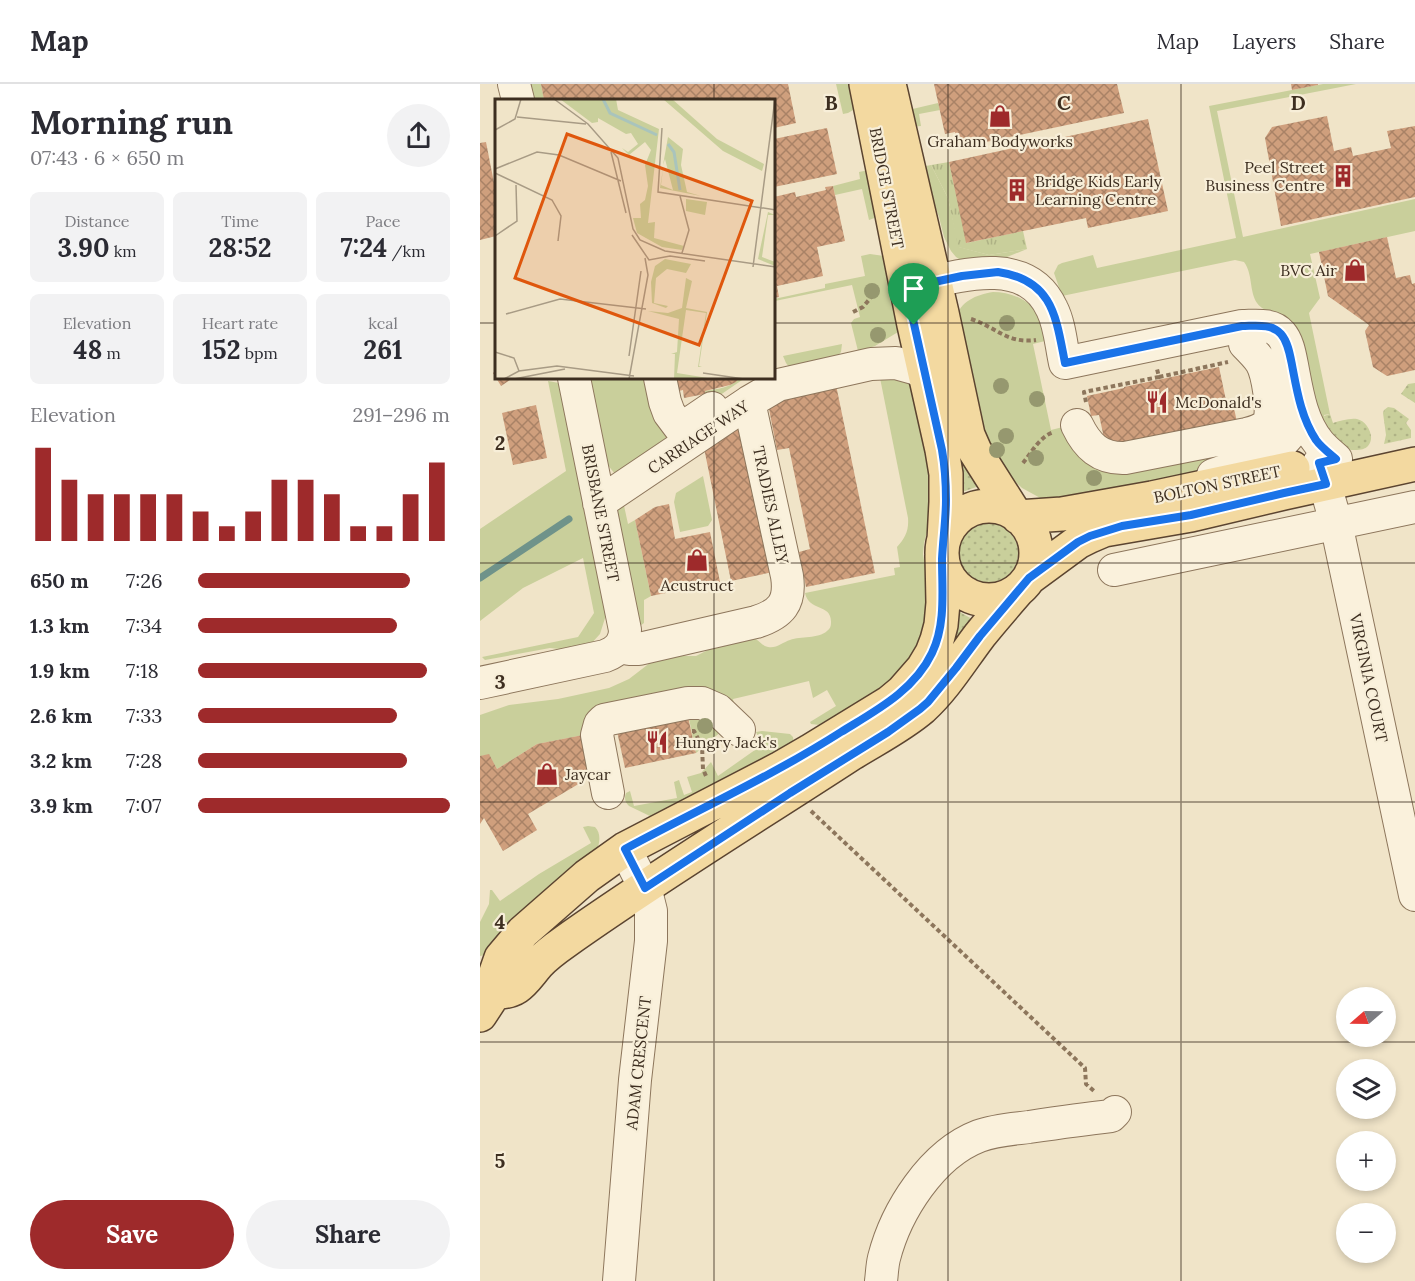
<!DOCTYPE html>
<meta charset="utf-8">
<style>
body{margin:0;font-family:Lora,serif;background:#f2f2f3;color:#2b2b33;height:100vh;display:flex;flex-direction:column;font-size:22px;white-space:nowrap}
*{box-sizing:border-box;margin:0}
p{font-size:20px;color:#7c7c81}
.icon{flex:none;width:33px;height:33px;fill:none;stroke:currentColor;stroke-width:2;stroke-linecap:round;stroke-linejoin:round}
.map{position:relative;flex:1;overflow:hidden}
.drawer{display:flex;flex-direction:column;background:#fff;width:480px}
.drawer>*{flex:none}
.needle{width:39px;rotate:250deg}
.controls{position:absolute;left:856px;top:903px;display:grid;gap:12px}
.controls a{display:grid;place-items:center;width:60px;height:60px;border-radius:50%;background:#fff;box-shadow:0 3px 9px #0003;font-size:30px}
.pin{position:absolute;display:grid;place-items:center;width:51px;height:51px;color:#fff;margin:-62px -26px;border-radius:50% 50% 50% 0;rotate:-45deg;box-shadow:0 0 6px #0007}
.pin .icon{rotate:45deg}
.round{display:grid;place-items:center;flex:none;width:63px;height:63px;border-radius:32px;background:#f2f2f3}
.headline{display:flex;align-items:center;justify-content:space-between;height:102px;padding:0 30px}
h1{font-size:33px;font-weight:800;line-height:45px}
.metrics{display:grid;grid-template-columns:repeat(3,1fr);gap:9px;height:102px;padding:6px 30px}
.metrics div{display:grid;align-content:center;border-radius:9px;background:#f2f2f3;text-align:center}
.metrics b{font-size:26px;font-weight:800}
.metrics small{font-size:16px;font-weight:400}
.metrics p{font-size:16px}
.chart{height:168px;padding:12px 30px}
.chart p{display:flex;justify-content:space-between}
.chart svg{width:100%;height:108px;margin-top:6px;stroke:#9e2a2b;stroke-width:6}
.button{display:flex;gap:12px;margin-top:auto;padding:12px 30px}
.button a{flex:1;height:69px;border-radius:36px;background:#9e2a2b;color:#fff;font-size:24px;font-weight:800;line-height:69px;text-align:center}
.button a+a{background:#f2f2f3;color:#2b2b33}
ul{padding:0 30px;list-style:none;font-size:20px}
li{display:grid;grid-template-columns:96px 72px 1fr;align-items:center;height:45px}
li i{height:15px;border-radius:8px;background:#9e2a2b}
header{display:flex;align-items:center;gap:36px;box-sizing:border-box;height:84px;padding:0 30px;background:#fff;border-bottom:2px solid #e1e1e2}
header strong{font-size:28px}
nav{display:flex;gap:33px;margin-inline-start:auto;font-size:21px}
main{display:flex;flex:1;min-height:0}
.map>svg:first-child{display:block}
</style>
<header>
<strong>Map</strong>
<nav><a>Map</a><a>Layers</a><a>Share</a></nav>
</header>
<main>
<section class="drawer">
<div class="headline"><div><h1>Morning run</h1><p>07:43 · 6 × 650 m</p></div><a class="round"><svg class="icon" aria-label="share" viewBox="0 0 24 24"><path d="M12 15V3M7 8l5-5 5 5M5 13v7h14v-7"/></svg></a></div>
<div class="metrics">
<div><p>Distance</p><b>3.90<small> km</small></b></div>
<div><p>Time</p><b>28:52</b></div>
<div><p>Pace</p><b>7:24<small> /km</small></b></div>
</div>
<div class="metrics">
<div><p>Elevation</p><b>48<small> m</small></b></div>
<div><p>Heart rate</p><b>152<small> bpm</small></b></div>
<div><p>kcal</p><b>261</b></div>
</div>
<div class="chart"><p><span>Elevation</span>291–296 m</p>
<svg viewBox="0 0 160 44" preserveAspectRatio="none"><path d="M5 44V6M15 44V19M25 44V25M35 44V25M45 44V25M55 44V25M65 44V32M75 44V38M85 44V32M95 44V19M105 44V19M115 44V25M125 44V38M135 44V38M145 44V25M155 44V12"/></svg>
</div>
<ul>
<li><b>650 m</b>7:26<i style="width:84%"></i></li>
<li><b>1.3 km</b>7:34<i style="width:79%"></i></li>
<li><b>1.9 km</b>7:18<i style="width:91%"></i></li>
<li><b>2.6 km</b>7:33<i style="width:79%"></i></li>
<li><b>3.2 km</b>7:28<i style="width:83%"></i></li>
<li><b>3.9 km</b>7:07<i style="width:100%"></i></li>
</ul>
<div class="button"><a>Save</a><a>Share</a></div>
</section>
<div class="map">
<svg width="935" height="1197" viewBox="0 0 935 1197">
<defs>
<pattern id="park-tufts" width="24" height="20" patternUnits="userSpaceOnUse" patternTransform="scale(1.5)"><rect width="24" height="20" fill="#c9cf9b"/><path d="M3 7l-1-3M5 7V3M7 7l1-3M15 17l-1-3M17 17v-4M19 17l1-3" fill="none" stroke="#aeb285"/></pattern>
<pattern id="garden-dots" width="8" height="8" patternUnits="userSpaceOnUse" patternTransform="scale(1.5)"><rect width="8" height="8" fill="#c9cf9b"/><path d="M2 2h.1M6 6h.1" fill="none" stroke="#aeb285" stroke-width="1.8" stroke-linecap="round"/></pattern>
<pattern id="building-cross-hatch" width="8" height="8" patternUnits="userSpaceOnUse" patternTransform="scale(1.5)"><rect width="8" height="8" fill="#cf9f7d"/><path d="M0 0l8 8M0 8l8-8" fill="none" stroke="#a98266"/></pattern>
</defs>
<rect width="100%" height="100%" fill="#f0e4c8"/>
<!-- grass -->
<path fill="#c9cf9b" d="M50 0H61L64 16H53Z
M356 0H377L382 21 368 29 363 30Z
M843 0H876L737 27 763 153 935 115V147L830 170 840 214 829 229 850 330 844 331 851 362 841 350 817 246C805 224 787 233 777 219 769 207 773 190 764 178L755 176 582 212 574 189 578 181 582 179 613 171 617 184 756 154 729 22Z
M458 19 460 26 439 30 441 42 431 43 424 27Z
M451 81 468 114 479 163 509 171 547 165 522 175 482 177 476 173 471 167 464 153 459 133 441 83Z
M394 85 397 133 389 136 382 105 355 111 353 102 380 95 379 88Z
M390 170 404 172 423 245 395 262 378 267 371 239 374 235 380 233 372 201 295 217V222L294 223V215L345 204V200L385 192 381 172Z
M513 208C531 208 552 216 560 234 564 241 566 249 569 256L553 260 571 346 587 342C589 353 589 364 598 371L774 353 783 256 793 260 800 351 673 408 564 416 542 404 532 395 508 363 476 235C480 217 496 211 513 208Z
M362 260 361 268 356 274 309 283 306 279 303 272Z
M382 292 429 293 450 355 451 434 444 459 443 470 447 495 450 536 424 591 348 642 331 640 330 638 356 622 347 606 333 614 329 597 253 615 256 631 246 623 57 660 17 685 9 671 0 672V631L29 621 78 615 129 604 149 595 175 575 197 572H216L246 557 272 553C278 555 282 562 288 563 296 565 303 558 310 556 321 552 338 555 347 547 350 545 351 542 351 539 352 519 329 528 325 509L415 491 414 484 420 483 417 463C425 454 429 447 428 434L400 294Z
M110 294H174L196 352 135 390 127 380Z
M259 294H265L230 318 226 315 225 307C236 305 252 304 259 294Z
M68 297 79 299 126 531 120 550 109 562 88 566 70 564 5 576 2 573 98 553 114 529 103 474 43 504 0 537V445L86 387Z
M223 392 232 436 228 442 200 448 194 418 196 409Z
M143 417 148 440 155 436 171 512 164 516V539L160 542 136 430 138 423Z
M207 625 243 646 216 669Z
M282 647 310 650 313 653 314 661 174 734 149 722C145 718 144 714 146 709L150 707 154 722 197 714 194 698 199 696 204 711 212 708 207 693 221 689 231 678 238 692 282 661 276 648Z
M108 742 115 743C121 749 120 758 117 766L5 871 0 872V838L9 820 10 806H12L20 817 59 790 111 759 103 743Z"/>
<!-- park -->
<path fill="url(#park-tufts)" d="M469 78 487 159 543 147 547 165 509 171 478 163 468 114 451 81Z"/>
<!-- garden -->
<path fill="url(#garden-dots)" d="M935 299V319L921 310 928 300Z
M908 323 914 324 929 335 926 339 931 346V354L904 360 906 351 903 329 904 326Z
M850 330 853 339C860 337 869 334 877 335 887 337 896 353 888 362 881 370 859 364 851 362L844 332Z
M474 369 483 374 499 402 485 407 480 406Z
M478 469a30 30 0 1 1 60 0a30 30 0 1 1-60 0Z
M478 527 492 535 460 581Z"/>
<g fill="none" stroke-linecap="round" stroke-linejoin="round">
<!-- stream -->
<path stroke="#6f938a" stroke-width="7" d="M0 494 89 435"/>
</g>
<!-- building -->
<path fill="url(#building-cross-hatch)" d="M61 0H308L316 39 294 44V16H64Z
M454 0H637L644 29 478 64 475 48 465 50Z
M811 0H838V1L812 6Z
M847 32 854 67 871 63 873 72 911 64 907 47 935 42V113L801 142 785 54 792 43Z
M668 35 688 127 608 144 606 134 486 159 469 78Z
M347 44 357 90 294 103V55Z
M6 58 16 109V152L0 156V59Z
M353 102 365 157 337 163 343 192 297 202 299 213 294 214V113L315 108 316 113 346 106 345 103Z
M907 153 916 194 930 191 932 200 935 199V286L907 292 893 283 885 247 889 241 848 212 839 168Z
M739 283 748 326 754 324 758 343 626 363 619 331 611 332 607 312 644 304V303Z
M16 286V294H33L21 302 13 289Z
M179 294H259L256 298 250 301 225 307V310L204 314 203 306 182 311Z
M356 301 395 489 326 503 319 468 330 465 309 364 297 366 288 320 319 309Z
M56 321 67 374 33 381 22 329Z
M263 342 293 488 251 497 224 364 254 344Z
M189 420 195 455 230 448 240 498 171 512 155 436 175 423Z
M206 624 216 669 145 684 135 638Z
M108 650 117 689 48 730 57 746 23 767 4 734 0 740V672L9 670 17 685 57 660Z"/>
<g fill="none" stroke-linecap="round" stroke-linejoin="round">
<!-- minor casing -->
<g stroke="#8d765c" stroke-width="34">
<path id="minor" d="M34 0 38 16
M428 204C474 193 546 168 572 225 580 241 581 261 585 279L762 242C775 242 792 239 801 250 808 258 810 271 812 281 817 307 821 337 839 359 844 365 850 370 856 375
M180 294 185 318 189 329 201 345 232 324
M597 341C607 362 620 375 645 374L767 350C774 348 783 346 788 339 795 329 787 288 781 278 777 272 771 266 765 260
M839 379 856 439 935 811
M733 391C759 381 792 373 809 351 815 343 818 333 821 324
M119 419 269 318 298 301 391 280 416 279 434 284 444 289
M634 486 935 423
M140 563 149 565H159L276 538C301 530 311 519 307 492L269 318
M0 599 125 572C138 567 145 559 145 546L94 294
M128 709 117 651 120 640 124 636 208 619H222L238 626 259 646
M139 1197 155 996 171 857V827L168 815 165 804 145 765
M401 1197C402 1190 402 1182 404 1174 416 1127 452 1070 499 1052 515 1046 533 1045 549 1043 576 1039 604 1035 631 1032L635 1028"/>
</g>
<!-- major casing -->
<g stroke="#5b4430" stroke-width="36">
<path id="major" d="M386 0 434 241 462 366 466 390V418L464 456
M409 0 462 229 488 351 495 367 535 430
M462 469a47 47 0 1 1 94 0a47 47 0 1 1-94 0Z
M538 433 582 430 672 414 813 384
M549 494 598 458 610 452 624 446 711 431 804 409 935 380
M15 908C39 909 44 896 58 880 66 871 76 864 86 857 179 791 276 732 371 670 395 655 421 642 442 624 465 603 481 576 500 551 512 536 526 520 539 505
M0 931 15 908V891L21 874 43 848 107 792 145 765 299 685 330 667 410 618 422 608 443 584 452 569 457 556 461 541 463 519 462 472"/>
</g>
<!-- path -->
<path stroke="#8d765c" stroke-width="4" stroke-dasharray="4.5 3" stroke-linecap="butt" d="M373 228 383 223 398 205
M491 235C516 243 527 260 556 256
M679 293 748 278
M606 318 604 308 679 293 677 285
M543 379C552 368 560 352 574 348
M212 647H214L222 662 223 685 226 692
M331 727 605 984 606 1000 615 1008"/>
<!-- minor -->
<use href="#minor" stroke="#faf1dc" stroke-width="32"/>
<!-- major -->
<use href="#major" stroke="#f3d9a0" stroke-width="33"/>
</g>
<!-- trees -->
<g fill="#96986f">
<circle cx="392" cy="207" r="8"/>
<circle cx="527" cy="239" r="8"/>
<circle cx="398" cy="251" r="8"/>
<circle cx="521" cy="302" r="8"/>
<circle cx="557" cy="315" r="8"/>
<circle cx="526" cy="352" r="8"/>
<circle cx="517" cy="366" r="8"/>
<circle cx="556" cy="374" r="8"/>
<circle cx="614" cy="394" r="8"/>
<circle cx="225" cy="642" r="8"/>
</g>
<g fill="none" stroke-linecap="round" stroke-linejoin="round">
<!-- route casing -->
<g stroke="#fff" stroke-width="12">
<path id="route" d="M518 188C573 196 576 233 585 279L762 242C775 242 791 239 801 250 808 258 810 271 812 281 817 307 821 333 836 356 841 363 849 369 856 375L839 379 846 400 804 409 711 431 642 442 610 452 598 458 549 494 500 552 476 584 448 618 440 625 408 648 310 709 165 804 145 765C217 726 292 692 361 648 395 627 434 607 452 569 466 540 462 506 462 475 463 455 466 435 466 416 466 399 465 383 462 366L426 204 482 192Z"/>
</g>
<!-- route -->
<use href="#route" stroke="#1a73e8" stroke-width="8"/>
</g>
<!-- grid -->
<path fill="none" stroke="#3d2e20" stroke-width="1.5" stroke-opacity="0.55" d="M234 0V16M468 0V1197M701 0V1197M0 239H16M294 239H935M234 294V1197M0 479H935M0 718H935M0 958H935"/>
<!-- icons -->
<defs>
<g id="shop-bare" transform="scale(1.8)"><path d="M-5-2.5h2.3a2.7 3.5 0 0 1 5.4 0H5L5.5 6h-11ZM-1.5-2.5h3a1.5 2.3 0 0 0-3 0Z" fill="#9e2a2b" stroke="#f7eed8" stroke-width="2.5" paint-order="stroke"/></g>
<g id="building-bare" transform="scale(1.8)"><path d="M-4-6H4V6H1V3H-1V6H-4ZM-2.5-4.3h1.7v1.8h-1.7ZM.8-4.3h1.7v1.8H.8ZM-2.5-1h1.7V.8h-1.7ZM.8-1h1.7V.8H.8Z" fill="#9e2a2b" stroke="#f7eed8" stroke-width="2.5" paint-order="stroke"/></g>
<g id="restaurant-bare" transform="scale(1.8)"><path d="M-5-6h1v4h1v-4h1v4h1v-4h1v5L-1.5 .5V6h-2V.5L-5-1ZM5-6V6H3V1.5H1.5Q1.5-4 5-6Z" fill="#9e2a2b" stroke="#f7eed8" stroke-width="2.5" paint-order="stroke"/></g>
</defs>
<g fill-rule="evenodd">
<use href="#shop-bare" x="520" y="32"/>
<use href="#building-bare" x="863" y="92"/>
<use href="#building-bare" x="537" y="106"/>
<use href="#shop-bare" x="875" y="186"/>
<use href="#restaurant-bare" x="677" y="318"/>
<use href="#shop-bare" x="217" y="476"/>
<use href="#restaurant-bare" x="177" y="658"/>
<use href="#shop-bare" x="67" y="690"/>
</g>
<g text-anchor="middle" stroke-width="4.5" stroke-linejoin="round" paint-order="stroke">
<!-- poi labels -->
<g font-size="16" fill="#3d2e20" stroke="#f7eed8" text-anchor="start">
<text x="520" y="63" text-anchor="middle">Graham Bodyworks</text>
<text x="845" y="89" text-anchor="end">Peel Street<tspan x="845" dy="18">Business Centre</tspan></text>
<text x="555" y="103">Bridge Kids Early<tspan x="555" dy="18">Learning Centre</tspan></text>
<text x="857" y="192" text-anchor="end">BVC Air</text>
<text x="695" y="324">McDonald's</text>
<text x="217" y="507" text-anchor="middle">Acustruct</text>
<text x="195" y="664">Hungry Jack's</text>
<text x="85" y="696">Jaycar</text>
</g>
<!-- street labels -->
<g font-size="16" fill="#3d2e20" stroke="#f7eed8">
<text transform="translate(407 104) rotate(79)" y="6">BRIDGE STREET</text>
<text transform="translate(218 353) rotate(-34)" y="6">CARRIAGE WAY</text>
<text transform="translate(737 400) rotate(-12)" y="6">BOLTON STREET</text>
<text transform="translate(291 421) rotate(78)" y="6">TRADIES ALLEY</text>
<text transform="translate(121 429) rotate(79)" y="6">BRISBANE STREET</text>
<text transform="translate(889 594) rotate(78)" y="6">VIRGINIA COURT</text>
<text transform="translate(158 979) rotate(-84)" y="6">ADAM CRESCENT</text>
</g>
</g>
<!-- overview -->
<g transform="translate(15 15)">
<rect width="280" height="280" fill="#f0e4c8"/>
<path d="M65 0H121L123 11 164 30 153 124 160 123 159 139 189 147 187 151 167 148 142 134 138 119H146L145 105 150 101 153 87 150 66 156 51 150 43 134 56 127 49 133 53 143 45 136 34 131 35 103 19V23L97 24ZM168 0H177L222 40 269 65 267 72 228 52ZM173 38 188 50 186 66 192 93 206 97 165 89 168 70 166 86 178 91 170 60 168 66ZM191 100 212 103 210 116 191 112ZM273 113 280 116H273L267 158 280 163V167L263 160ZM170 160 196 165 191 174 172 170 161 179 159 204 173 207 171 209 157 204 156 183 160 167ZM191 179 197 182 191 209 212 213 204 267 207 268H203L211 214 191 211 182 274 219 280H179L180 255H176L182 253 184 220 153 212 173 214 187 209Z" fill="#c9cf9b"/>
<path fill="none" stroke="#a9c4bc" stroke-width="3" d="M108 0 115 14 162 36M173 45 179 53 185 91"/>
<path fill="none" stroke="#a89b85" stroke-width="1.5" d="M59 0 93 25 123 59 138 130 145 141 170 152 281 168M22 18 91 25M167 29 163 93 281 111M0 31 20 20 26 0M116 53 131 114M0 70 42 53 64 56 126 82M0 74 57 101 66 117 63 142M185 97 194 131 187 154M137 136 154 161 175 157 210 162M0 137 22 122 21 86M258 168 280 0M11 215 65 200 151 210M0 253 19 259 24 272M134 257 146 172M208 274 249 280M9 280 24 272 62 267 139 277M19 280 70 270M134 280 153 176 150 159"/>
<path fill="#df570d" fill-opacity="0.15" stroke="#df570d" stroke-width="3" d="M72 35 257 102 204 246 20 179Z"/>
<rect width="280" height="280" fill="none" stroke="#3d2e20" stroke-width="3"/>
</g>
<g font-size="20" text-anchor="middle" font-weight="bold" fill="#3d2e20" stroke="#f7eed8" stroke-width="4.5" stroke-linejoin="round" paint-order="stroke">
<text x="351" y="26">B</text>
<text x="584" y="26">C</text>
<text x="818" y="26">D</text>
<text x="20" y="366">2</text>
<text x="20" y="605">3</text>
<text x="20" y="845">4</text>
<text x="20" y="1084">5</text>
</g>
</svg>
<div class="controls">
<a><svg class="needle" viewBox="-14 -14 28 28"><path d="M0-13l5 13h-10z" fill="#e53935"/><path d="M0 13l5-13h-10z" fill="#7c7c81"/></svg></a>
<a><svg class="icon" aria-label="layers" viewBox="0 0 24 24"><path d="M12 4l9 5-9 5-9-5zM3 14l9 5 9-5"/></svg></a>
<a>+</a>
<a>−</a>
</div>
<div class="pin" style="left:434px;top:241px;background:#1e9e55"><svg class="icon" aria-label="arrive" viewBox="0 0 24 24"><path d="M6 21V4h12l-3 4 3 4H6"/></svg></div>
</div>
</main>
